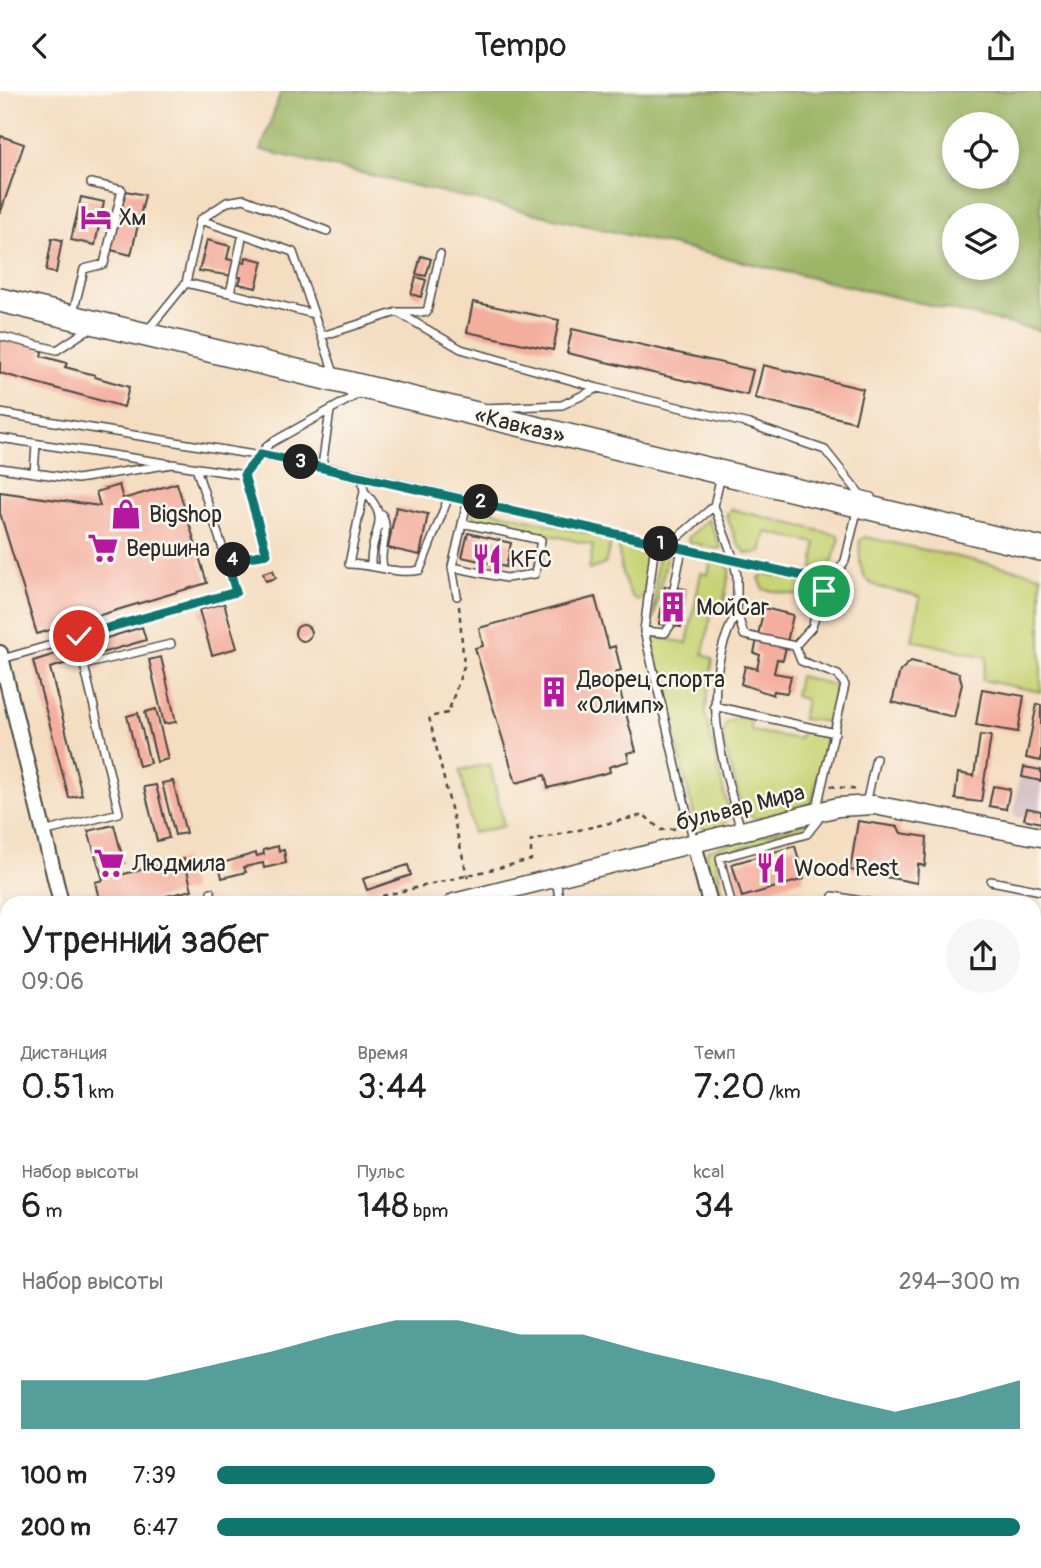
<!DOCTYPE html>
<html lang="ru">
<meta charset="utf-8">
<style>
body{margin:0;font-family:Pangolin,sans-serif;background:#f6f6f6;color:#222;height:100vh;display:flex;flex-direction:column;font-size:26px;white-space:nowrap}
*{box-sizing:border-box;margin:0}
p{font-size:23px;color:#767676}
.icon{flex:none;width:38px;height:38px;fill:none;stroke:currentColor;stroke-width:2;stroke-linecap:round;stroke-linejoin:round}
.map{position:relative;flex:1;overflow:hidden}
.panel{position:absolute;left:0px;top:805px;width:1041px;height:672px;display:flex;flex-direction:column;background:#fff;border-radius:21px 21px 0 0;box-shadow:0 4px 10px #0003}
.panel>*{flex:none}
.fabs{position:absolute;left:942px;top:21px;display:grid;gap:14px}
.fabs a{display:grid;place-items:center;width:77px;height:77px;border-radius:50%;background:#fff;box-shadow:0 4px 10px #0003;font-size:35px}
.pin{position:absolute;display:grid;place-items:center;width:60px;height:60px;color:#fff;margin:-30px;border:4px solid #fff;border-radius:50%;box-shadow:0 2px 7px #0007}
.km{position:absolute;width:35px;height:35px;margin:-18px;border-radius:50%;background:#222;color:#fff;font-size:19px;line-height:35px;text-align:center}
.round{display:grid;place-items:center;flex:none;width:74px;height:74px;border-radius:37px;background:#f6f6f6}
.headline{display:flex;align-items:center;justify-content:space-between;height:119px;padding:0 21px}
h1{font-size:38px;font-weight:600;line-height:52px}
.stats{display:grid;grid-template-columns:repeat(3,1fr);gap:10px;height:119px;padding:7px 21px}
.stats div{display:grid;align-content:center}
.stats b{font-size:35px;font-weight:600}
.stats small{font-size:19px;font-weight:400}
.stats p{font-size:19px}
.chart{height:196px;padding:14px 21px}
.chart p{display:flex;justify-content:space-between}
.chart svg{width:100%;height:126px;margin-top:7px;fill:#0f766e;opacity:.7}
ul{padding:0 21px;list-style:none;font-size:23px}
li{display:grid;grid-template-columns:112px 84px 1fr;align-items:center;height:52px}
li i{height:18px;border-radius:9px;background:#0f766e}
header{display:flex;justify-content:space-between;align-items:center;height:91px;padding:0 21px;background:#fff;font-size:32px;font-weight:600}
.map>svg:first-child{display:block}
</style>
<header><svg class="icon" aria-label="back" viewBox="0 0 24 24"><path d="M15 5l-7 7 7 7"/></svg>Tempo<svg class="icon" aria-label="share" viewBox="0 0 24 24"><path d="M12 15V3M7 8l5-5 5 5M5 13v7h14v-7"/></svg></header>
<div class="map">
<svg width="1041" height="1477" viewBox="0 0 1041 1477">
<rect width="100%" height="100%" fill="#fbf7ec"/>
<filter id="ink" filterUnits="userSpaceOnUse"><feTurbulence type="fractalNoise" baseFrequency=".0143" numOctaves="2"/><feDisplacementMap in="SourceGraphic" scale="14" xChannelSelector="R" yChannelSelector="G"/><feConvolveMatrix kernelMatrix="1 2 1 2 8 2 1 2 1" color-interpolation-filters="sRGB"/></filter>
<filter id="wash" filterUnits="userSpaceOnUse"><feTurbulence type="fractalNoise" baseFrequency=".00686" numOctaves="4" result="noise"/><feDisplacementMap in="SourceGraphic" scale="28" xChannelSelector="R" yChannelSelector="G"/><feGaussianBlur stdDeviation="1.57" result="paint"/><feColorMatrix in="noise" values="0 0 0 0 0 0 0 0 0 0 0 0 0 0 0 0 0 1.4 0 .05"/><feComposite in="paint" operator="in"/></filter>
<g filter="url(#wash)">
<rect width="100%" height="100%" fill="#f4ddc1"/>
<!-- built -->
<path fill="#f7cfd0" d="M1041 1275V1443L1034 1444V1276Z"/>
<!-- industrial -->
<path fill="#d2bdc5" d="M1021 672 1041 677V731L1014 725Z"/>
<!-- green -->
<path fill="#c7d375" stroke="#797f50" stroke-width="2" d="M484 418 612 448 605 473 589 479 593 454 492 430 472 429 473 419Z
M731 418 838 444 840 448 831 474 820 481 813 477 816 452 766 441 761 461 747 463 738 453 726 424Z
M708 428 721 457 718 458 689 451 688 447Z
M865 446 1041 484V601L982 589 987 566 912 549 920 506C877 493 856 504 860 449Z
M620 450 648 457 645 504 638 510C624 503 617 465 620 450Z
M658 459 668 461 653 531Z
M711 469 725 473 730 478 723 515H713L703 563 713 568 705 622 729 722 724 735 708 741 697 732 694 724 651 545 687 552 701 482 708 484Z
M766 483 805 491 810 500 801 505 763 498 759 486Z
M799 585 834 594 837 602 828 631 802 628 806 609 795 605Z
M741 626 751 629V640L798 648 804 639 824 646 826 655 811 713 756 728 743 720 722 645 727 631Z
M490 673 504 735 473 742 460 679Z
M814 729 805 740 715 764 725 812H717L705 769 708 759Z
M7 934V1041L0 1043V935Z
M217 1470H427L426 1477H212Z
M468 1470H563L562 1477H468Z"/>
<!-- forest -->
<path fill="#9db566" stroke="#647048" stroke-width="2" fill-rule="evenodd" d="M281 0H1041V240L261 59ZM954 33H1006V86H954ZM954 124H1006V177H954Z"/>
<g id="blocks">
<!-- building -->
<path fill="#f4ae9e" d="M1 45 24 53 0 123V49Z
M126 100 145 104 131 164 111 159Z
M81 106 104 111 95 154 71 149Z
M52 147 62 149 56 182 46 180Z
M207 149 230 155 227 168 245 172 246 166 263 170 256 197 239 193 241 186 199 180Z
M421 165 431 168 426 185 416 183Z
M416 186 426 189 421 206 411 203Z
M473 211 559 229 553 259 467 241Z
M572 238 753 279 747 304 567 262Z
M0 246 43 257 41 265 67 272 65 276 95 284V286L129 296 124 316 0 282Z
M763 274 863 298 855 331 755 307Z
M177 392 207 492 37 543 0 422V401L100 415 96 401 119 394 123 408Z
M396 416 428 423 420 464 388 457Z
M468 442 511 452 506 476 462 466Z
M273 479 276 487 266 490 263 482Z
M665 495 686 498 681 536 659 533Z
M595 506 609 557 615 555 621 579 615 581 636 660 627 662 629 670 609 676 610 681 548 697 545 684 516 692 475 557 483 555 479 537Z
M224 512 237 557 212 564 199 519Z
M764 517 793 524 783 569 777 568 774 582 791 585 787 602 774 600 773 604 741 593 745 575 757 578 760 564 754 562Z
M295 542a8 8 0 1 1 16 0a8 8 0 1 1-16 0Z
M142 536 146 549 50 577 82 704 69 707 33 570Z
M161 566 176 631 164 633 149 569Z
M911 570 959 582 962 593 954 626 892 611 900 580Z
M982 598 1024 605 1018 641 976 634Z
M1037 613 1041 614V670L1026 667Z
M156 618 168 668 157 671 145 621Z
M138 622 150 672 139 675 127 625Z
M980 644 991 645 981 711 955 708 958 682 974 685Z
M1024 676 1041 679V690L1022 686Z
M173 690 186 742 175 744 162 692Z
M156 694 169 747 157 750 144 696Z
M993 695 1010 698 1006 718 989 715Z
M1027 717 1041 720V732L1024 728Z
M858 730 898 736 901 742 927 746 925 775 918 773 917 792 850 779Z
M114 734 124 772 118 773 120 784 184 768 192 799 138 812H100L95 791 103 789 88 740Z
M278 755 279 760 284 759 286 772 264 777 263 772 244 776 246 781 222 787 219 773 256 762 257 765 264 763 263 759Z
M795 755 804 788 742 806 732 773Z
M408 774 411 784 367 799 363 788Z
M7 826V862L0 863V827Z
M1035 938 1041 960V1022L1034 1023Z
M7 1077V1107L0 1109V1078Z
M7 1153V1185L0 1187V1155Z
M1035 1154 1041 1178V1256L1034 1258Z
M7 1268V1299L0 1300V1269Z
M1041 1334V1371L1034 1372V1336Z
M0 1395 7 1420V1470H19L21 1477H0Z
M83 1470H112L114 1477H85Z
M724 1470H784L786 1477H700Z"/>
</g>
</g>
<g filter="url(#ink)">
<use href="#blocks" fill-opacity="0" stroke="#494642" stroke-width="2"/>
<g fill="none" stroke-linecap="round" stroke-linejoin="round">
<!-- service casing -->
<g stroke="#494642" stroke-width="10">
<path id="service" d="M200 129 243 143
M186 192 200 129 227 111 244 108 327 140
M230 202 314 223
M397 221 461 258 598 297 749 333 825 359 860 403 871 406
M73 222 84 178 104 173 122 99 91 92
M147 240 186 192 230 202 243 143 293 161 335 285
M0 245 57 259 92 236
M322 245 397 221H427L440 163
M484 317 562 314 598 297
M0 322 322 375 830 491
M0 347 165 372
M322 375 330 320
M0 377 77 388 172 373 244 384
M196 377 227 470
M34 382 36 353
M362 384 364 400 349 473C372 473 397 484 420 479L449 405
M721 384 714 415 734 469 737 485V521L744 544 795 555 812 536 824 500 845 470 858 416
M364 400C394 432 370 438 371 473
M382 423C391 442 378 458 383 476
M655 452 644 540 694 752
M668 455 714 415
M452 476 468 408
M674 497 682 458
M457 505 452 476 506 487 535 483 541 449 462 432
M737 521C697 595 721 664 741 740
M644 540 665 542 670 535
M2 568 236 501 227 470 267 463 244 384 269 353 362 301
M714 615 835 642
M866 713 876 667
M43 741 119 722 84 574 171 553
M556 789 560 812
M991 790 1041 800
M211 801 212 812
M833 805 872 812
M731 812 720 767 807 743 818 729 816 721 845 594 838 584 801 570 795 555
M1034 1042 1041 1047
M0 1255 7 1254
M0 1367 7 1368
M69 1470 71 1477
M579 1470 580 1477
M844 1470 864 1477
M442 1477 443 1470
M600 1477 629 1470
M822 1477 824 1470"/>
</g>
<!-- minor casing -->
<g stroke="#494642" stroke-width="18">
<path id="minor" d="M0 562 61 812
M694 753 710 812"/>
</g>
<!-- tertiary casing -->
<g stroke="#494642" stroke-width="21">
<path id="tertiary" d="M454 812 838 716 874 714 1041 746
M1034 891 1041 892
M0 925 7 924
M0 1051 7 1050"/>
</g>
<!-- trunk casing -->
<g stroke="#494642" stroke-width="26">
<path id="trunk" d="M0 209 1041 458"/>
</g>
<!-- path -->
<path stroke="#494642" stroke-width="2.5" stroke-dasharray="5 5" stroke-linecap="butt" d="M459 515 464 575 448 622 429 626 469 792
M830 695 858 699
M353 812 531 769V750L644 724 661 739 680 737
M0 895 7 893
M0 983 7 981
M0 1000 7 998
M0 1024 7 1028
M0 1072 7 1070"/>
<!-- service -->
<use href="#service" stroke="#fff" stroke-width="7"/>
<!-- minor -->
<use href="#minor" stroke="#fff" stroke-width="14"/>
<!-- tertiary -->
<use href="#tertiary" stroke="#fff" stroke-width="18"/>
<!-- trunk -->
<use href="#trunk" stroke="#fff" stroke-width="23"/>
</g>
</g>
<g fill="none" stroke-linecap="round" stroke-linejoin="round" filter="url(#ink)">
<!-- route casing -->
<g stroke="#fff" stroke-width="14">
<path id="route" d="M79 545 236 501 227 470 267 463 244 384 261 363 830 491 824 500"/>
</g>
<!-- route -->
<use href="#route" stroke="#0f766e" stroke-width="9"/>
</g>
<!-- icons -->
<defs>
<g id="hotel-bare" transform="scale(2.415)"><path d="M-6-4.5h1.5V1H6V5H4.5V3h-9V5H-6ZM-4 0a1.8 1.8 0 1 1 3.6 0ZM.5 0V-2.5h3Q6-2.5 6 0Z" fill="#b5179e" stroke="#fbf7ec" stroke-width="2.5" paint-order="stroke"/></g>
<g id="shop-bare" transform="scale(2.415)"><path d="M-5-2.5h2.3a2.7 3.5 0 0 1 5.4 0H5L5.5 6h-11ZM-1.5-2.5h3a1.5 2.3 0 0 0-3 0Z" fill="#b5179e" stroke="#fbf7ec" stroke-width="2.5" paint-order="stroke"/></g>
<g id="supermarket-bare" transform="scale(2.415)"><path d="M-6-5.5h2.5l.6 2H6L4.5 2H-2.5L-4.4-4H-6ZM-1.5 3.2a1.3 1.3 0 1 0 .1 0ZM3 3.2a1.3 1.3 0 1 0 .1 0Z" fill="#b5179e" stroke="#fbf7ec" stroke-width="2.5" paint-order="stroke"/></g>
<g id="restaurant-bare" transform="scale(2.415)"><path d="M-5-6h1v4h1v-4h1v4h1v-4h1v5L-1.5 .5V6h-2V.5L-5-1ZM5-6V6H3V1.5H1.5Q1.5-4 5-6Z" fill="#b5179e" stroke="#fbf7ec" stroke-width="2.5" paint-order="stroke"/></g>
<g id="building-bare" transform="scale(2.415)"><path d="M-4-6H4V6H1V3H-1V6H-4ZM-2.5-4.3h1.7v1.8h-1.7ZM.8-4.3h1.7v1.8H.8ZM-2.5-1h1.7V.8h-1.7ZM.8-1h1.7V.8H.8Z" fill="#b5179e" stroke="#fbf7ec" stroke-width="2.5" paint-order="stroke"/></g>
</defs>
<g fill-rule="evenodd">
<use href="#hotel-bare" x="96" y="126"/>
<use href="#shop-bare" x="126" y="423"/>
<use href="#supermarket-bare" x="103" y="457"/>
<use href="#restaurant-bare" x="487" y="468"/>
<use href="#building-bare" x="673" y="516"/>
<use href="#building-bare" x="554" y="601"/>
<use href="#supermarket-bare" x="109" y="772"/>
<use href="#restaurant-bare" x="771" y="777"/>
</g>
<g text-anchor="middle" stroke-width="5" stroke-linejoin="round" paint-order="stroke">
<!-- poi labels -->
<g font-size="23" fill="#2b2b2b" stroke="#fbf7ec" text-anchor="start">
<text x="119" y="134">Хм</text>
<text x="149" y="431">Bigshop</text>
<text x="126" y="465">Вершина</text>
<text x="510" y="476">KFC</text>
<text x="696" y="524">МойCar</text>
<text x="577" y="596">Дворец спорта<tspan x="577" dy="26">«Олимп»</tspan></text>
<text x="132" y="780">Людмила</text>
<text x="794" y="785">Wood Rest</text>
</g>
<!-- street labels -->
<g font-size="23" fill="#2b2b2b" stroke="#fbf7ec">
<text transform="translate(520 334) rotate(14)" y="8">«Кавказ»</text>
<text transform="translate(740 716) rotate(-14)" y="8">бульвар Мира</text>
</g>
</g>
</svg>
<div class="fabs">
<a><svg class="icon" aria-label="locate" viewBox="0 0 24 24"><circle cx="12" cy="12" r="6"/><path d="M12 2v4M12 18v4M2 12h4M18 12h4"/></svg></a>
<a><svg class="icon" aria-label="layers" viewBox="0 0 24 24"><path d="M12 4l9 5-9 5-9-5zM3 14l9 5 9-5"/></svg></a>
</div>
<div class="pin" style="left:824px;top:500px;background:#1e9e55"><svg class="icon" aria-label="arrive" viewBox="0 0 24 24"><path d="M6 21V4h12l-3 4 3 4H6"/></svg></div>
<div class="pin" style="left:79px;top:545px;background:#d93025"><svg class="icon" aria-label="check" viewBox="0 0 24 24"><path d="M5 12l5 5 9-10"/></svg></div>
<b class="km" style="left:661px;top:453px">1</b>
<b class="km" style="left:481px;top:411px">2</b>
<b class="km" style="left:301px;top:371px">3</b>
<b class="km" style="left:233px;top:469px">4</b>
<section class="panel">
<div class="headline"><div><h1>Утренний забег</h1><p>09:06</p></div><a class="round"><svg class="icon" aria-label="share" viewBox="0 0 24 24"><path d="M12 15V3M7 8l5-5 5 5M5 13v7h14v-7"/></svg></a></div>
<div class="stats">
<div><p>Дистанция</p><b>0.51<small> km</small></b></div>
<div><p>Время</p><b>3:44</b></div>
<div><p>Темп</p><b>7:20<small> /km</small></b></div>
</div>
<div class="stats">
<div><p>Набор высоты</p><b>6<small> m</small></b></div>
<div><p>Пульс</p><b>148<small> bpm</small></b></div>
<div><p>kcal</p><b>34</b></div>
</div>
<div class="chart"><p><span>Набор высоты</span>294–300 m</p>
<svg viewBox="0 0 160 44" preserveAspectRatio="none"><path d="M0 44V27L10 27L20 27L30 22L40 17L50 11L60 6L70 6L80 11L90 11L100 17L110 22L120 27L130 33L140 38L150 33L160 27V44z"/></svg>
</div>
<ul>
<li><b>100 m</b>7:39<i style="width:62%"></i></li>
<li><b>200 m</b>6:47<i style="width:100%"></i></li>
</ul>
</section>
</div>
